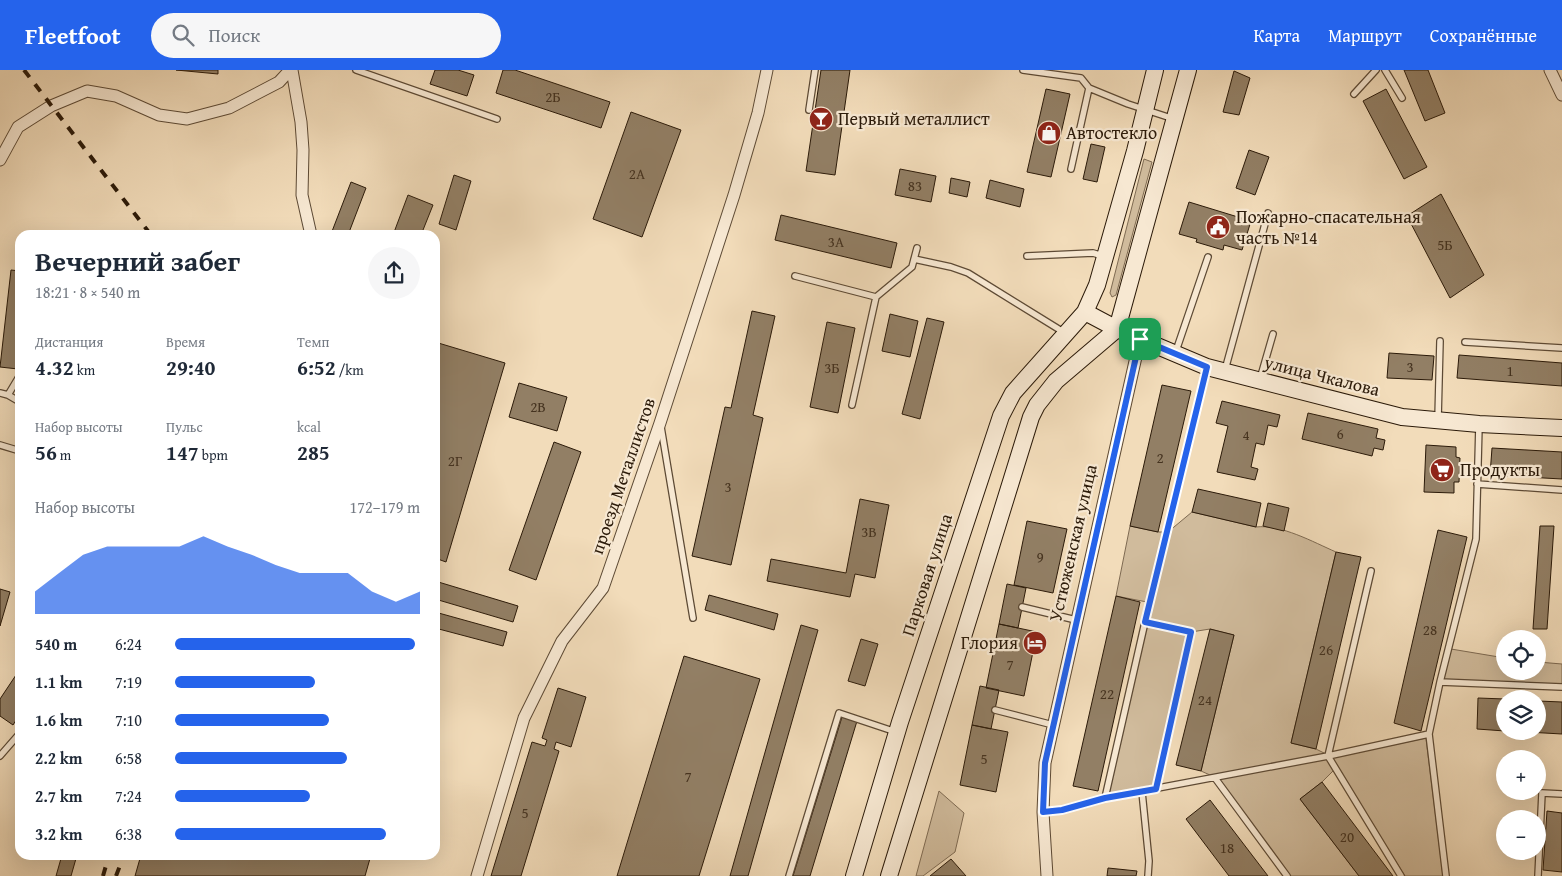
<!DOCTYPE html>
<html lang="ru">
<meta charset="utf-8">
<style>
body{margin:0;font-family:"Gentium Book Plus",serif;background:#f6f6f7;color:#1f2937;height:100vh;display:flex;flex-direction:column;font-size:19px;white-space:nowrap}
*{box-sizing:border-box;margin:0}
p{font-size:16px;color:#747a83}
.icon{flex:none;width:28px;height:28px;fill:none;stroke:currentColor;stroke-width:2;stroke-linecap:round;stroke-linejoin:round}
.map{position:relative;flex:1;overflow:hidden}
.drawer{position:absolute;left:15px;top:160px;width:425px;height:630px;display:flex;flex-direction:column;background:#fff;border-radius:15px;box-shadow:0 5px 20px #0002}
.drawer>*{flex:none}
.fabs{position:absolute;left:1496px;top:560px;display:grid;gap:10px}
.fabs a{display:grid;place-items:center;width:50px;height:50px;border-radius:50%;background:#fff;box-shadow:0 5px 20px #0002;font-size:25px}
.pin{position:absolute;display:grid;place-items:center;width:42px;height:42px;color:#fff;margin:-21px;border-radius:10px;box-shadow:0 2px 8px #0006}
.round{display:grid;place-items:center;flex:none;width:52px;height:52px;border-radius:26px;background:#f6f6f7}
.summary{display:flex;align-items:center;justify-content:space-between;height:85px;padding:0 20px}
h1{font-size:28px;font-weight:600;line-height:38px}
.figures{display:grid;grid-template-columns:repeat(3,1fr);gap:8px;height:85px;padding:5px 20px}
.figures div{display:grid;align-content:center}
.figures b{font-size:21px;font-weight:600}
.figures small{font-size:14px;font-weight:400}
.figures p{font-size:14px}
.chart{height:140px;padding:10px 20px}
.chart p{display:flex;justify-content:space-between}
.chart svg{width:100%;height:90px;margin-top:5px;fill:#2563eb;opacity:.7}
ul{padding:0 20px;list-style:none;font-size:16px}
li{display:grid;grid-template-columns:80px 60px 1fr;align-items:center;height:38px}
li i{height:12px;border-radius:6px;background:#2563eb}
header{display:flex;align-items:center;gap:30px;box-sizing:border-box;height:70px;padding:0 25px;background:#2563eb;color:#fff}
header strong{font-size:24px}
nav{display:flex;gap:28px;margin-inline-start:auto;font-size:18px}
.search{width:350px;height:45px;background:#f6f6f7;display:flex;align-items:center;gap:12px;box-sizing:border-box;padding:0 18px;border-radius:28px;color:#747a83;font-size:19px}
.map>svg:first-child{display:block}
</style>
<header>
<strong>Fleetfoot</strong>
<div class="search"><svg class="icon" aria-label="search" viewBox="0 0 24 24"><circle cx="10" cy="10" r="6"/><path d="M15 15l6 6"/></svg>Поиск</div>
<nav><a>Карта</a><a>Маршрут</a><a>Сохранённые</a></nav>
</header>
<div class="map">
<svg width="1562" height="806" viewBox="0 0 1562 806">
<rect width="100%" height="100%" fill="#f2dcba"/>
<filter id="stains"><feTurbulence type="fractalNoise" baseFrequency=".004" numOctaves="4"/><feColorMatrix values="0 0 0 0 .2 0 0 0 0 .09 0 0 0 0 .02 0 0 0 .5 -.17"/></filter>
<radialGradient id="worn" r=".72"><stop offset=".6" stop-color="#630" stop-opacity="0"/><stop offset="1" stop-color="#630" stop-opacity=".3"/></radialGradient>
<!-- green -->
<path fill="#d0bb9c" stroke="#7e6a52" d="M1144 89 1152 92 1116 225 1112 227 1110 223Z
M1192 442 1256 457C1281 454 1313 472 1336 482L1291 673 1316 679 1326 684 1334 700 1322 712 1300 729 1359 806H1290L1219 709 1201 701 1234 565 1210 559 1191 562 1156 719 1105 728 1147 532 1116 526 1130 456 1158 462H1168Z
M1451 579 1505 588V601H1538V592L1562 594V614L1443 610Z
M1426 668 1443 806H1405L1331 688Z
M939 721 964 743 955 782 923 806H916Z"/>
<!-- building -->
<path fill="#927f65" stroke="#2b1a09" d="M176 0H218V4Z
M435 0H458L474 5 467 26 430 14Z
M503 0H515L610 32 601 58 496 23Z
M821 0H850L835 105 806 101Z
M1404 0H1428L1445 43 1425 51Z
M1234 1 1250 8 1239 45 1223 42Z
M1046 19 1070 24 1051 107 1027 102Z
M1386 19 1427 97 1404 109 1363 31Z
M631 42 681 60 642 167 593 149Z
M1091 74 1105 77 1097 112 1083 109Z
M1249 80 1269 87 1255 125 1236 118Z
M900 99 936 106 931 132 895 125Z
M454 105 471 111 456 160 439 154Z
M951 108 970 112 967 127 949 123Z
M990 110 1024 119 1020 137 986 128Z
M351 112 366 118 348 165H334L331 164Z
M1441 124 1484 205 1450 228 1407 146Z
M408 125 433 135 421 165H393Z
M1189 132 1251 151 1242 180 1224 175 1223 180 1196 172 1197 169 1179 164Z
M781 145 897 173 891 198 775 170Z
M11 200 20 201V282L18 299 0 297Z
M752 241 775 246 753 345 763 348 731 495 692 486 725 337 731 338Z
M890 244 918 251 910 287 882 281Z
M927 248 944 252 920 349 902 344Z
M827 252 855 258 838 343 810 337Z
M435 272 505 293 446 492 435 488Z
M1389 283 1434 286 1432 310 1387 308Z
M1459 285 1562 293V316L1457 308Z
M519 313 567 327 557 361 509 347Z
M1162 315 1191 321 1158 462 1130 456Z
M1222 331 1280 345 1277 357 1268 355 1264 375 1256 373 1251 397 1258 399 1255 410 1217 402 1228 356 1216 353Z
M1308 343 1378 359 1376 368 1385 370 1383 380 1374 378 1372 386 1302 369Z
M554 372 581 382 536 510 509 500Z
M1426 375 1456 377V387L1460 388 1459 412H1454V423L1424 422Z
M1492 378 1562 382V409L1490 405Z
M1198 419 1261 433 1256 457 1192 442Z
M860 429 889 435 875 508 855 504 850 527 767 511 771 489 846 503Z
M1268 433 1289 438 1284 461 1263 456Z
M1027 451 1067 459 1053 523 1014 515Z
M1540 456H1554L1547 559H1533Z
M1438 460 1467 467 1421 661 1394 653Z
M1336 482 1361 487 1316 679 1291 673Z
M435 511 518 536 513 552 435 529Z
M1007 514 1026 518 1018 558 999 554Z
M0 519 10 522 0 556Z
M709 525 778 544 774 560 705 540Z
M1116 526 1140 532 1098 721 1073 716Z
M435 542 507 562 503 576 435 558Z
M999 554 1037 562 1024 626 986 618Z
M801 555 818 560 748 806H730Z
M1210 559 1234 565 1201 701 1176 695Z
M861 569 878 574 865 616 848 611Z
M684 586 760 609 699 806H617Z
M20 599V644L13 655 0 646V629Z
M980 616 999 620 991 659 972 655Z
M558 618 586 627 571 677 556 672 554 679 559 681 521 806H491L532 672 545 676 547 670 542 668Z
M1478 628 1505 629V661L1477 659Z
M1538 631 1562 632V664L1509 661H1538Z
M842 647 857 651 810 806H793Z
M972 655 1008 662 996 722 960 715Z
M1322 712 1393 806H1359L1300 729Z
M1210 730 1268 806H1229L1186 749Z
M1547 741 1562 743V802L1543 800Z
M62 785H77L71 806H56Z
M141 785H371L365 806H135Z
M951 789 966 806H930Z
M1108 798 1137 801 1136 806H1107Z"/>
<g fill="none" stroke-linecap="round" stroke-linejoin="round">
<!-- lane casing -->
<g stroke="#5d4a35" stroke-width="8">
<path id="lane" d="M356 0 497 49
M1023 0 1081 8 1089 18
M1385 0 1402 28
M1354 24 1376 0
M809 40 815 0
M1071 99 1089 18 1128 34 1174 49
M1027 186 1093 183 1103 186
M914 189 951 197 968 203 1065 263
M795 206 876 227
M1465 272 1562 278
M1176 281 1208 187
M1225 300 1268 143
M1260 309 1273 264
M0 323 8 325 20 332
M8 325 20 305
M852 335 876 227 912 197 917 178
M1438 349 1440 271
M661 357 693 548
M0 375 20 381
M1477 414 1562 420
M1371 501 1328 686 1401 806
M1022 537 1076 550
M1145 552 1191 562 1156 719
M1440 612 1562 617
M995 640 1053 655
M1429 664 1440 612 1476 469 1479 355
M0 686 20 663
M1215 708 1287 806
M1142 722 1149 791 1148 806
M1105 728 1145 552 1207 297
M1043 742 1062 740 1105 728 1328 686 1429 664 1446 806
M789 806 839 643 896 662
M1538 806 1542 723 1562 724"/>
</g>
<!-- street casing -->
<g stroke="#5d4a35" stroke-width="13">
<path id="street" d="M292 0 301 52 303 80 302 125 311 165
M1550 0 1562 25
M0 90 18 57 51 36 87 21 116 26 159 45 187 49 229 38 279 12 290 0
M477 806 524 648 562 571 603 518 660 353 734 125 758 43 767 0
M1047 806 1043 742 1045 693 1140 269"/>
</g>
<!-- secondary casing -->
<g stroke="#2b1a09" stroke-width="18">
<path id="secondary" d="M1085 242 1117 259 1207 297 1402 347 1479 354 1562 358
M854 806 900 652 1001 346 1013 323 1085 242 1097 215 1135 81 1155 0
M889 806 1031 347 1037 335 1056 311 1117 259 1188 0"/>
</g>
<!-- lane -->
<use href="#lane" stroke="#f7e8d2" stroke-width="5.5"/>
<!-- street -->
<use href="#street" stroke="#f7e8d2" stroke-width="11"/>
<!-- secondary -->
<use href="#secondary" stroke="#f7e8d2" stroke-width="16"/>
<!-- rail -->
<path stroke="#2b1a09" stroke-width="4" stroke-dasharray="9 9" stroke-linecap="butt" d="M24 0 151 165
M103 806 109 785
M116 806 124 785"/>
</g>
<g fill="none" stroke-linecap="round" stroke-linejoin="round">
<!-- route casing -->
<g stroke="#fff" stroke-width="10">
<path id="route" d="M1140 269 1207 297 1145 552 1191 562 1156 719 1105 728 1062 740 1043 742 1045 693Z"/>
</g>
<!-- route -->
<use href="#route" stroke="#2563eb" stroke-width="6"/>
</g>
<!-- icons -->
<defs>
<g id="bar-disc" transform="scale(1.25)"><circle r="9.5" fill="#8f2418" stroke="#f7e8d2"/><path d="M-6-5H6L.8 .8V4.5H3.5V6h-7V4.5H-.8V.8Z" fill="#fff"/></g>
<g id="shop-disc" transform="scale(1.25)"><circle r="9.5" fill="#8f2418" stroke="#f7e8d2"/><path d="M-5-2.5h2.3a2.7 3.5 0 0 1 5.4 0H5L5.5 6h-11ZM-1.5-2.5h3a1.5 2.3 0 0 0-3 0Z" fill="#fff"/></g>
<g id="civic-disc" transform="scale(1.25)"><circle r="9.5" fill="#8f2418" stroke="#f7e8d2"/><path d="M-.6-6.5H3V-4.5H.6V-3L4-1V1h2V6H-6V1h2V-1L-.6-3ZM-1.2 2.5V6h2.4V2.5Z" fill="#fff"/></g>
<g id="supermarket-disc" transform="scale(1.25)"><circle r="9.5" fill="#8f2418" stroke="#f7e8d2"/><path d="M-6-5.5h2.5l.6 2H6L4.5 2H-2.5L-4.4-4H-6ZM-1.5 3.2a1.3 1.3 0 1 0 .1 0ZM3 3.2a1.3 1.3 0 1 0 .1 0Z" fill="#fff"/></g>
<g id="hotel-disc" transform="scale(1.25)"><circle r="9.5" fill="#8f2418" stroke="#f7e8d2"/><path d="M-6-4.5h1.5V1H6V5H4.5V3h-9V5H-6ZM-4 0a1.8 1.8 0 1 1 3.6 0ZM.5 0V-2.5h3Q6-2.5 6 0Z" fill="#fff"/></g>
</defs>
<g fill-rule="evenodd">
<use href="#bar-disc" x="821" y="49"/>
<use href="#shop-disc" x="1049" y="63"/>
<use href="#civic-disc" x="1218" y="157"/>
<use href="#supermarket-disc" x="1442" y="400"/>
<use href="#hotel-disc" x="1035" y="573"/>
</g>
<g text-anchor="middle" stroke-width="4.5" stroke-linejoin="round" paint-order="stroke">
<!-- number labels -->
<g font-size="15" fill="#453320">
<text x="553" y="32">2Б</text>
<text x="637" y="109">2А</text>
<text x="915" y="121">83</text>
<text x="836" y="177">3А</text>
<text x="1445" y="180">5Б</text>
<text x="1410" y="302">3</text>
<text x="832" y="303">3Б</text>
<text x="1510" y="306">1</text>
<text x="538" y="342">2В</text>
<text x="1340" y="369">6</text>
<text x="1246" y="370">4</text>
<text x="1160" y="393">2</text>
<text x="455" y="396">2Г</text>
<text x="728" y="422">3</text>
<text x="869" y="467">3В</text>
<text x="1040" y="492">9</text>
<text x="1430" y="565">28</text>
<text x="1326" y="585">26</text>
<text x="1010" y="600">7</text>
<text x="1107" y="629">22</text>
<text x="1205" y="635">24</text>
<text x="984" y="694">5</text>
<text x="688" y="712">7</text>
<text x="525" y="748">5</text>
<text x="1347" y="772">20</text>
<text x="1227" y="783">18</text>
</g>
<!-- poi labels -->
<g font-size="18" fill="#2b1a09" stroke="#f7e8d2" text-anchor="start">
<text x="838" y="55">Первый металлист</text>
<text x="1066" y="69">Автостекло</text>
<text x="1236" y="153">Пожарно-спасательная<tspan x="1236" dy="21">часть №14</tspan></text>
<text x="1460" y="406">Продукты</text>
<text x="1018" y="579" text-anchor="end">Глория</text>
</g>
<!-- street labels -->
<g font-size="18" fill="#2b1a09" stroke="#f7e8d2">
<text transform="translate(1322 306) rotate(14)" y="6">улица Чкалова</text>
<text transform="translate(623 406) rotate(-71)" y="6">проезд Металлистов</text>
<text transform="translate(1073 473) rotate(-77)" y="6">Устюженская улица</text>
<text transform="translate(927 505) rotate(-72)" y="6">Парковая улица</text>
</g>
</g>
<rect width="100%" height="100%" filter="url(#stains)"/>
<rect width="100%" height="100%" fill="url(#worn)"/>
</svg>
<div class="fabs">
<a><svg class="icon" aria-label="locate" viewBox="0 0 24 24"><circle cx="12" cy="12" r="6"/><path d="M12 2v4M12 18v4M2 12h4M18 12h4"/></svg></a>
<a><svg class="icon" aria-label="layers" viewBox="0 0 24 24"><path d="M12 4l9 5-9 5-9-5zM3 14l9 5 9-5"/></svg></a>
<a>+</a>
<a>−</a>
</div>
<div class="pin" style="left:1140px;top:269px;background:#1e9e55"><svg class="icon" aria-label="arrive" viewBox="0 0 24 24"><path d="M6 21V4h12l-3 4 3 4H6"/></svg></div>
<section class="drawer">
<div class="summary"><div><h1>Вечерний забег</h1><p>18:21 · 8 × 540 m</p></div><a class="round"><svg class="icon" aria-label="share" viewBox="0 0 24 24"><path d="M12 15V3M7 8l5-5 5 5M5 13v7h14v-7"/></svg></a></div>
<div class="figures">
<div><p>Дистанция</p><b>4.32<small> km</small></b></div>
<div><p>Время</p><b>29:40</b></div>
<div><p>Темп</p><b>6:52<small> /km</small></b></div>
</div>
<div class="figures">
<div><p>Набор высоты</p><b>56<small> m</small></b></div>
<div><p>Пульс</p><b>147<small> bpm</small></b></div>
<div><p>kcal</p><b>285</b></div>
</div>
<div class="chart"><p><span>Набор высоты</span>172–179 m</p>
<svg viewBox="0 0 160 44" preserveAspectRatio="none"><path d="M0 44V33L10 24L20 15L30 11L40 11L50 11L60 11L70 6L80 11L90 15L100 20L110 24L120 24L130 24L140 33L150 38L160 33V44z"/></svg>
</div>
<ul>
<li><b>540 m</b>6:24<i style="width:98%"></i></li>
<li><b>1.1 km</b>7:19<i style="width:57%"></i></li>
<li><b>1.6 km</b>7:10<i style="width:63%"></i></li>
<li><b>2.2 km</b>6:58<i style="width:70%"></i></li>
<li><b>2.7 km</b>7:24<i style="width:55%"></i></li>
<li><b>3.2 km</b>6:38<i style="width:86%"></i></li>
</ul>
</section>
</div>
